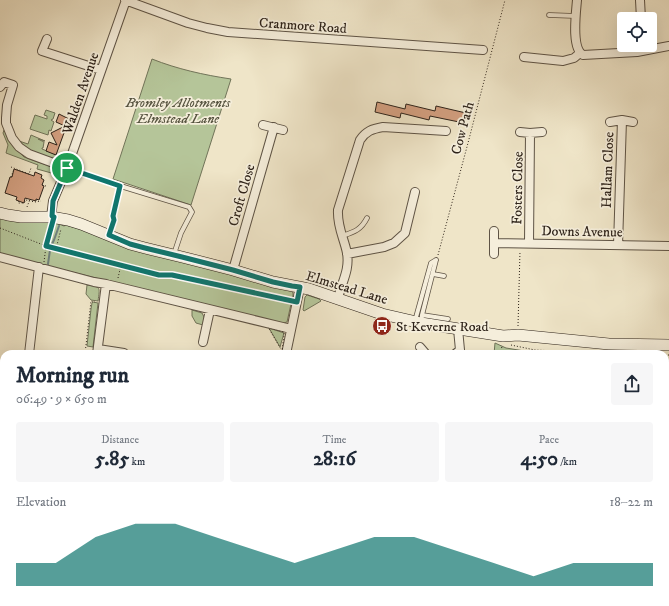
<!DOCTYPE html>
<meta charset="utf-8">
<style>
body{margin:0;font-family:"IM FELL DW Pica",serif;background:#f6f6f7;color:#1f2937;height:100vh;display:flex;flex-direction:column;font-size:15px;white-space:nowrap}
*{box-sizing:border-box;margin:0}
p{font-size:13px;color:#747a83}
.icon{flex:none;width:22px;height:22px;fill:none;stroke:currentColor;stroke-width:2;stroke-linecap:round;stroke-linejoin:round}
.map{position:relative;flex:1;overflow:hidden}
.panel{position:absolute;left:0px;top:350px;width:669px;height:256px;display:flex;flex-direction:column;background:#fff;border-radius:12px 12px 0 0;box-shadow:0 4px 16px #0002}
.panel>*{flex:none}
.buttons{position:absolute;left:617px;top:12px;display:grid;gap:8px}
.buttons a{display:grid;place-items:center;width:40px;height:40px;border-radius:4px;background:#fff;box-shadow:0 4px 16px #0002;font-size:20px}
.pin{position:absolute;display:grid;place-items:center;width:34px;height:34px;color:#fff;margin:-17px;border:2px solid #fff;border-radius:50%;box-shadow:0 1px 4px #0007}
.round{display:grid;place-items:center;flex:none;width:42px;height:42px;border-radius:4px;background:#f6f6f7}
.headline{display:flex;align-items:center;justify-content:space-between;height:68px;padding:0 16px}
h1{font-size:22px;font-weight:800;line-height:30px}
.metrics{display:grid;grid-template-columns:repeat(3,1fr);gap:6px;height:68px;padding:4px 16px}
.metrics div{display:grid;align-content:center;border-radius:4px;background:#f6f6f7;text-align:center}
.metrics b{font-size:20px;font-weight:800}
.metrics small{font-size:11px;font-weight:400}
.metrics p{font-size:11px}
.chart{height:112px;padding:8px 16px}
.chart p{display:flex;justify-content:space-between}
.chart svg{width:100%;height:72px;margin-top:4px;fill:#0f766e;opacity:.7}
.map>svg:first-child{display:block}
</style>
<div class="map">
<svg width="669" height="606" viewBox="0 0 669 606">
<rect width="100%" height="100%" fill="#efe5c8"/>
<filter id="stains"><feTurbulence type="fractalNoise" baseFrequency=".005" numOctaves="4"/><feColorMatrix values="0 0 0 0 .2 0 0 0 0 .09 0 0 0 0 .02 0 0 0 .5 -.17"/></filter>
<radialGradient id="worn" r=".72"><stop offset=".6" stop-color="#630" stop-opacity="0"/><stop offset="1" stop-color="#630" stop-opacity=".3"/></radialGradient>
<!-- green -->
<path fill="#b5c599" stroke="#717459" d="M152 59C177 69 204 75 231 79L191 205 113 179Z
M46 110 55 113 53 119 51 120 54 122 51 131 49 130 48 135 30 129 35 115 47 119V116L44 115Z
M4 130H5L17 150 24 157 55 168 56 169 55 174 37 169 38 165 6 153 8 145 3 133Z
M31 135 45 141 38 139 44 142 43 148H42V149L62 157 61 159 59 161 58 160C43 155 30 153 19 141L28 144Z
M0 218 51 221 64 226 66 225 291 290 293 293V295L287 322 280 324 0 254Z
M87 285C101 287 100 287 98 301L91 300 86 294Z
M307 295 319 299 321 301 304 311 303 310 305 297Z
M93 302 98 303 93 347 87 346 91 309 92 303Z
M192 310 202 313 204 317 203 325 196 323 192 316Z
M269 328 284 333 280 347Z
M495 343 506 348 543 354H494Z
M665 361H669V606H516L517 603 508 606 503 602H665Z
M0 434 4 443V484L0 474Z
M57 602H84L87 604 85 606H54L55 603Z"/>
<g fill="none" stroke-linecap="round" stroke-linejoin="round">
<!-- stream -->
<path stroke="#6f7f7b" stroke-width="2" d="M52 244 54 240 59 226
M48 264 50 250
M330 604 332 603"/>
</g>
<!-- building -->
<path fill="#d39f80" stroke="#2d2219" d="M377 102 405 109 406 104 435 111 436 106 466 113 464 123 430 116 429 120 401 113 400 118 375 112Z
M59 114 69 119 56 155 46 151 49 142 57 145 51 133 65 126 56 122Z
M14 169 34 176 35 172 42 175 41 178 44 180 42 185 44 186 39 200 36 199V201L25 198 24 203 16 200 17 197 5 193 10 177H12Z"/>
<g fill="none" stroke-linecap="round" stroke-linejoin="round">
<!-- lane casing -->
<g stroke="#5e5345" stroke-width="5.5">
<path id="lane" d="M549 15 576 16
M67 168 114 184 189 207 192 212 181 233 174 254
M342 236C354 232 361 230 367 218
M433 274 444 276
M422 315 448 319
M415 321 431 263 436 260
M421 323 422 315 436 260
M87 602 92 606
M51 606V602"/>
</g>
<!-- street casing -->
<g stroke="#5e5345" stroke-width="10">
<path id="street" d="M125 0 188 23 207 28 228 32 483 50
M577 0C576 13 571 48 583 55L637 52 669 46
M640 0 641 19
M47 39 42 51 101 70
M524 57 563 61 574 58 580 53
M0 87 4 82 13 85 7 105 6 118V123L12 138 19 147 29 154 67 168
M610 122 622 120 633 122
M263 125 283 130
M520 132 530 133 542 132
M51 217 53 201 67 168 126 0
M494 231V254
M494 243 669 246
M529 243 530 133
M618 245 622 120
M347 254 384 247 394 243 405 233 415 192
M0 257 94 282 106 284 291 329
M233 270 274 127
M338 299C341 283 350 271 347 253 344 238 337 227 338 210L360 140C366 131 372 129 383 127L446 131
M203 342 210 310
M420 347 426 354
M98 349 124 353
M29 354 39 267
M97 354 106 284
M286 354 300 287
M455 354 460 350 458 329
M0 425 4 422
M0 508 4 505
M113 602 117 606
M180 602 183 606
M272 602 273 606
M95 606 99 602
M345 606 351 602"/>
</g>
<!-- secondary casing -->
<g stroke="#2d2219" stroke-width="12">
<path id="secondary" d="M0 213 8 215 21 217H51L68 220 81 224 130 244 145 248 182 257 233 270 273 282 309 289 382 314 421 323 503 336 518 335 609 344 669 345"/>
</g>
<!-- path -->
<path stroke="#2d2219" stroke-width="1" stroke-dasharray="1 2" stroke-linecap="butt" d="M11 167 29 174 31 168
M11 177 14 169
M42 185 46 186
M19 201 18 203H24L26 200 35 202 41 201
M27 207 30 199
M111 227 114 220 113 216 119 192
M0 228 46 246 159 275H172L289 300
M56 249 61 229
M438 255 468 143 505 0
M44 262 46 246 51 226
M118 278 121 265
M518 326 520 251
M268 327 284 332V335L282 351Z
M511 345 535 350 616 354
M85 354 91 301 95 302
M501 354 502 345
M665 355H669
M0 479 4 487
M665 532H669
M665 597 669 600
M30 606V602
M33 606V602
M318 606 325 602
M621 606 623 602"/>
<!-- lane -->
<use href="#lane" stroke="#f5eedb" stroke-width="4"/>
<!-- street -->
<use href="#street" stroke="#f5eedb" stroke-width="8"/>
<!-- secondary -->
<use href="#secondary" stroke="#f5eedb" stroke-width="11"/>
</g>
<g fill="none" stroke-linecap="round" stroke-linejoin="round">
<!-- route casing -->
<g stroke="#fff" stroke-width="8">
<path id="route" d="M67 168 120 186 113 216 114 220 109 235 130 244 145 248 182 257 233 270 273 282 292 286 300 287 297 302 172 275H159L46 246 54 217 52 216 53 201Z"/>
</g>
<!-- route -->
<use href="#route" stroke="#0f766e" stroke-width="5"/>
</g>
<!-- icons -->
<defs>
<g id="bus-disc" transform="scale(1)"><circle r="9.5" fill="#8f2418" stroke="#f5eedb"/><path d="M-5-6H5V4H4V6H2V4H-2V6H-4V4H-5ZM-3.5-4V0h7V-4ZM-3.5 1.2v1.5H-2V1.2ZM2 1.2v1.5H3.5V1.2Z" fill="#fff"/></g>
</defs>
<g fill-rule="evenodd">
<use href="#bus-disc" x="382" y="326"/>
</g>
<g text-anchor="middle" stroke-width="3.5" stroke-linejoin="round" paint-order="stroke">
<!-- street labels -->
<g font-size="14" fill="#2d2219" stroke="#f5eedb">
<text transform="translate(303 25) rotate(4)" y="5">Cranmore Road</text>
<text transform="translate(80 93) rotate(-71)" y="5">Walden Avenue</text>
<text transform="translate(462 128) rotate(-75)" y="5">Cow Path</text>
<text transform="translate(607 170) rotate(-88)" y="5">Hallam Close</text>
<text transform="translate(517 188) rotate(-89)" y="5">Fosters Close</text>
<text transform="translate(241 195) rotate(-74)" y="5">Croft Close</text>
<text transform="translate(582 231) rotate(1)" y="5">Downs Avenue</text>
<text transform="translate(347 287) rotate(17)" y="5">Elmstead Lane</text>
</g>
<!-- park labels -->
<g font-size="14" font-style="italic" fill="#56533f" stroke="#f5eedb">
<text x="178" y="107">Bromley Allotments<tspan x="178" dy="16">Elmstead Lane</tspan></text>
</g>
<!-- poi labels -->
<g font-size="14" fill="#2d2219" stroke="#f5eedb" text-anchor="start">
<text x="396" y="331">St Keverne Road</text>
</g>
</g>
<rect width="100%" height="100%" filter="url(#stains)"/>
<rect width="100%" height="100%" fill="url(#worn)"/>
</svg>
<div class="buttons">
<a><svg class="icon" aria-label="locate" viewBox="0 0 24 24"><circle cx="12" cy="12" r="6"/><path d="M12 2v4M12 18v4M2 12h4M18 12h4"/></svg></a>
</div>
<div class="pin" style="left:67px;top:168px;background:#1e9e55"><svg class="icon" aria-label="arrive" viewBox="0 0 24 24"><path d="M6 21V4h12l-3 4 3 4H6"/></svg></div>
<section class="panel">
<div class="headline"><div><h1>Morning run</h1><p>06:49 · 9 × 650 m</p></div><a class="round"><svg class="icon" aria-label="share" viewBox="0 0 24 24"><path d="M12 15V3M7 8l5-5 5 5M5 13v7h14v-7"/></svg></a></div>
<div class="metrics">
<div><p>Distance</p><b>5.85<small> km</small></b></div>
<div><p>Time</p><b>28:16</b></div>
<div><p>Pace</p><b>4:50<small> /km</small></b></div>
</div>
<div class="chart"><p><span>Elevation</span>18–22 m</p>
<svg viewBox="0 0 160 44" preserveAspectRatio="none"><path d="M0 44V30L10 30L20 14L30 6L40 6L50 14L60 22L70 30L80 22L90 14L100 14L110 22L120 30L130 38L140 30L150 30L160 30V44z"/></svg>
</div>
</section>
</div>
